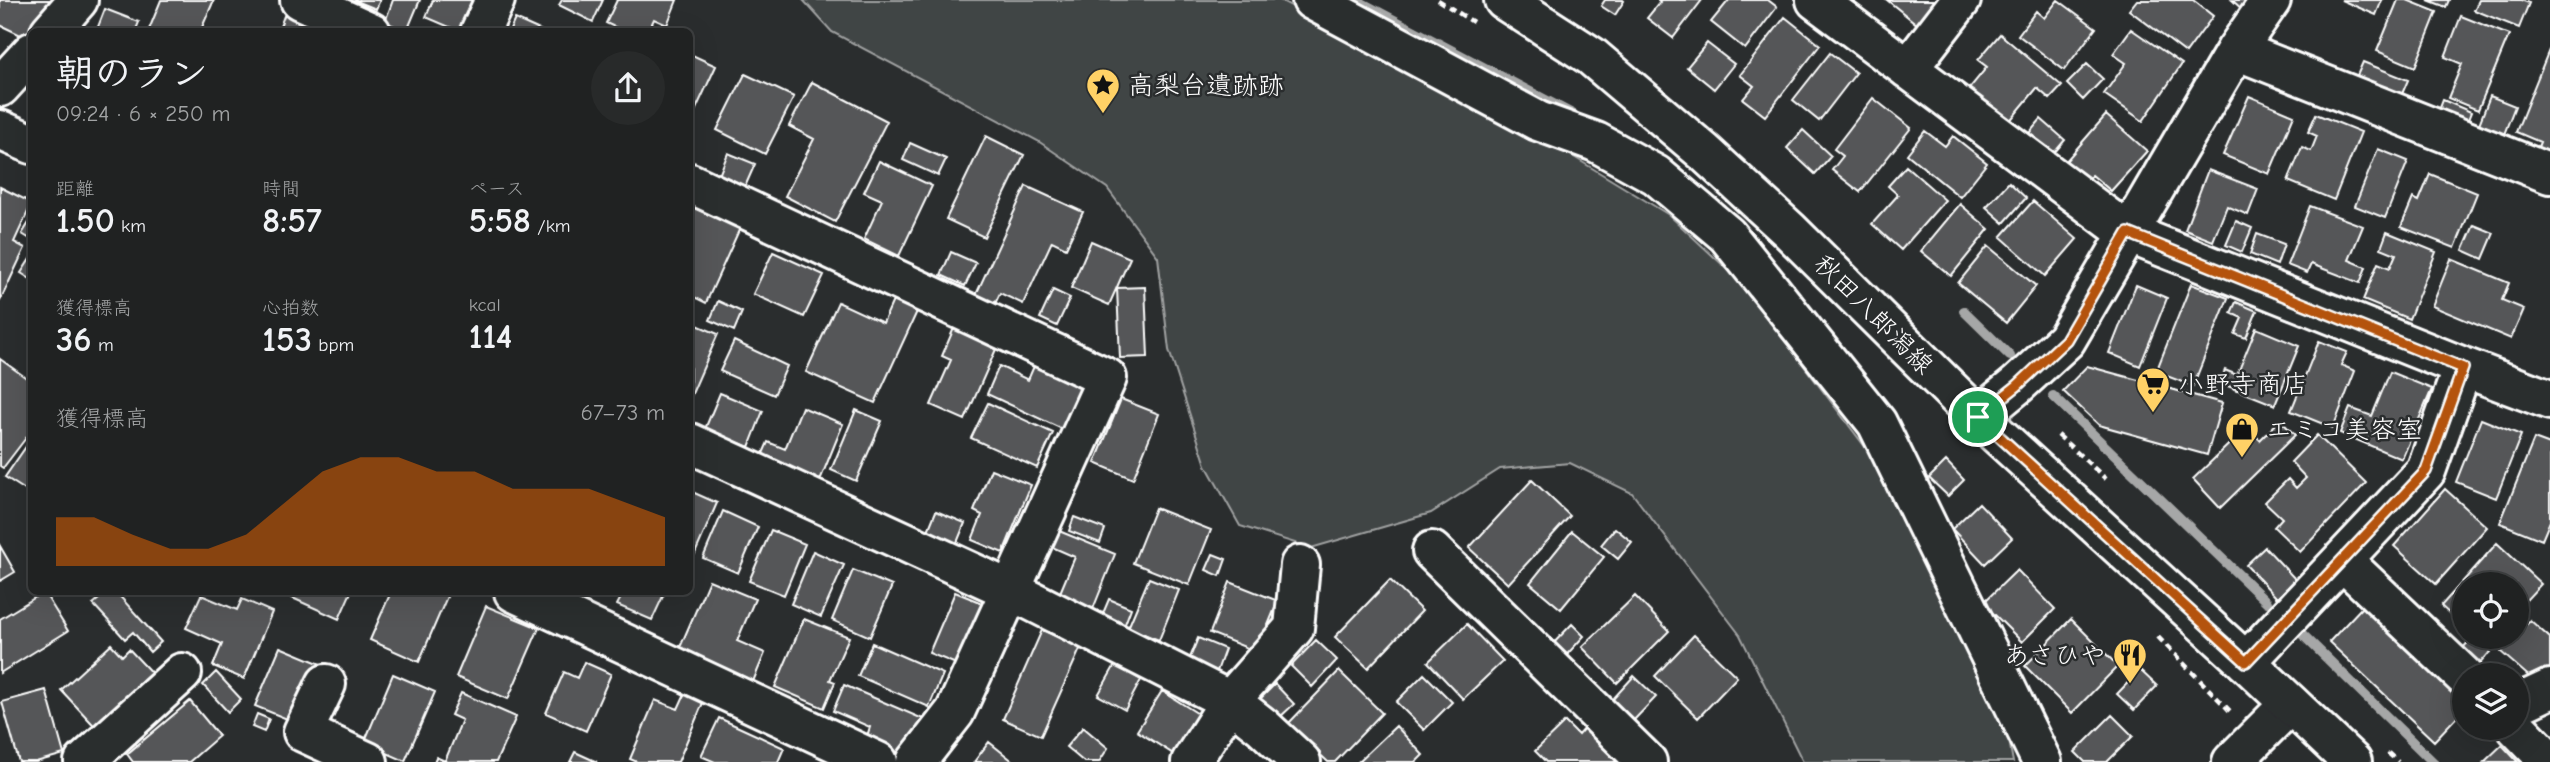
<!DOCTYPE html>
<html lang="ja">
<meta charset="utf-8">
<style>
body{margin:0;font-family:"Comic Neue","Klee One",sans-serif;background:#282a2a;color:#f1f3f6;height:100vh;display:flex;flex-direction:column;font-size:26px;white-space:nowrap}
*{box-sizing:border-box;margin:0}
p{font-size:23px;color:#a2a4a5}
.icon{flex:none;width:38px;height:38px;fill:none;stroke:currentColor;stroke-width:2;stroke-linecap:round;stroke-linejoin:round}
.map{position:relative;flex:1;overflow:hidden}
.details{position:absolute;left:28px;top:28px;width:665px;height:567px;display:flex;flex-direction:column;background:#202222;border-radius:10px;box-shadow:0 7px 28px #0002,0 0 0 2px #3d3f40}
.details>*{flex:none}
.tools{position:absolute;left:2452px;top:572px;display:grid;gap:14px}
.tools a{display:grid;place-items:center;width:77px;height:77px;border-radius:50%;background:#202222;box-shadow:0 7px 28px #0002,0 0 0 2px #3d3f40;font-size:35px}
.pin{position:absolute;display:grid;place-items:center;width:60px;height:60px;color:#fff;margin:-30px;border:4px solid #fff;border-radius:50%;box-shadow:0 2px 7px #0007}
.round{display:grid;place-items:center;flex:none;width:74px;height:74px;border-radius:37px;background:#282a2a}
.summary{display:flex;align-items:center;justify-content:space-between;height:119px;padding:0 28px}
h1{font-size:38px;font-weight:700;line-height:52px}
.figures{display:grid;grid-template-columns:repeat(3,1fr);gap:10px;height:119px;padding:7px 28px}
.figures div{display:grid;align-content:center}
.figures b{font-size:35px;font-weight:700}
.figures small{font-size:19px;font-weight:400}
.figures p{font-size:19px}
.chart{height:196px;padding:14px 28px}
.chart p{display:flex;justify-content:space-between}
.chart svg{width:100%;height:126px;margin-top:7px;fill:#b45309;opacity:.7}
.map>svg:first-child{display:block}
</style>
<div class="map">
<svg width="2550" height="762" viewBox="0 0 2550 762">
<rect width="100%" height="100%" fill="#2a2d2e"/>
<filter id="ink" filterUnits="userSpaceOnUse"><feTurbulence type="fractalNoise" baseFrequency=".0143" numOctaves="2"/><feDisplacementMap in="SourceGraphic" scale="14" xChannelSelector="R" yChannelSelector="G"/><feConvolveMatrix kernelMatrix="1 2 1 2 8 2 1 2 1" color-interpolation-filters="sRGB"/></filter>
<g filter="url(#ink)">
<!-- green -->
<path fill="#414445" stroke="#a0a2a2" stroke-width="2" d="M803 0H1280L1541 137 1669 215 1740 281 1884 472 2006 724 2013 762H1803L1740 635 1632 493 1570 463 1500 469 1431 513 1311 548 1240 526 1206 465 1169 350 1158 257 1107 188 1038 141 832 32Z"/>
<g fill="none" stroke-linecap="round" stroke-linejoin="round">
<!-- stream -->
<path stroke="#a6a7a7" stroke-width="10" d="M1356 0 1574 115
M1964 311 2010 356
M2053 396 2267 602
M2298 630 2433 762"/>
</g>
<!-- building -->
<path fill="#555758" stroke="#fff" stroke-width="2" d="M0 0H51L31 40 0 25Z
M161 0H214L200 32H148Z
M354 0H380L376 9Z
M393 0H420L407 31 385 22Z
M433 0H478L461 32 426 17Z
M562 0H603L593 22 559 5Z
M617 0H677L667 25 654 19 648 32H625L606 23Z
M1605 0H1623L1624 1 1615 15 1601 6Z
M1658 0H1702L1673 38 1647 18 1660 2Z
M1729 0H1768L1777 7 1745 49 1711 22Z
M1887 0H1939L1918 25Z
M2058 0 2096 28 2064 70 2018 35 2036 11 2044 18Z
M2137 0H2193L2213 16 2186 53 2129 10Z
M2232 0H2251L2243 10Z
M2341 0H2382L2376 15Z
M2398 0H2407L2437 12 2415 67 2377 51Z
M2428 0H2449L2446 7Z
M2479 0H2521L2529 3 2519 28 2474 10Z
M105 9 139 22 135 32H96Z
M285 13 313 25 310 32H278Z
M2461 16 2509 35 2478 110 2448 98 2462 64 2445 57Z
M1785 17 1820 45 1765 116 1743 99 1754 86 1740 75Z
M515 19 544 32H509Z
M2131 29 2182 64 2143 121 2104 94 2126 63 2113 54Z
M2000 34 2062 86 2050 99 2037 88 2008 123 1968 90 1987 67 1978 60Z
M1707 43 1734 64 1714 89 1687 67Z
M2549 50H2550V160L2535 154 2540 142 2516 132Z
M1830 53 1856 73 1819 121 1793 100Z
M690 54 716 66 691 120H690Z
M2363 62 2408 80 2396 108 2351 89Z
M2087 64 2103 79 2083 100 2067 84Z
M745 74 794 97 765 154 717 130Z
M812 82 887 121 835 222 785 196 814 139 789 126Z
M2249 96 2294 115 2269 174 2223 155Z
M2490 96 2515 106 2501 142 2476 132Z
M1873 98 1911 128 1860 192 1832 170 1843 156 1834 149Z
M2443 100 2471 112 2463 132 2435 121Z
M2316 114 2361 132 2334 200 2288 181 2302 147 2311 151 2317 136 2308 132Z
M2106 115 2147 151 2111 191 2092 175 2081 188 2059 169Z
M2041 119 2065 140 2049 159 2024 139Z
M1803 130 1831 156 1815 174 1787 148Z
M1925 131 1945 146 1953 136 1987 163 1960 197 1907 154Z
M986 136 1024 155 984 237 946 219Z
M910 143 946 159 938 176 903 160Z
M2378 149 2408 161 2385 218 2355 206Z
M728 153 755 164 744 189 718 178Z
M879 161 932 186 899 256 864 239 882 200 864 192Z
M1906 166 1945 200 1901 250 1872 224 1898 195 1888 186Z
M2208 170 2258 189 2248 215 2227 206 2213 241 2185 230Z
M2430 174 2477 193 2455 248 2401 227 2413 198 2419 201Z
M2009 182 2026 198 2004 223 1986 207Z
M1026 186 1083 212 1066 248 1052 241 1023 304 1000 293 993 308 974 299Z
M0 187 32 203 14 242 25 248 0 301Z
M2033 201 2077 239 2045 276 2001 237Z
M1960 204 1989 229 1951 276 1921 251Z
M2310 206 2363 226 2349 260 2366 267 2360 283 2311 264 2307 273 2287 265Z
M692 207 740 228 706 303 690 295V213Z
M32 218V240L22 234Z
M2236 221 2252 228 2242 252 2226 245Z
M2474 225 2494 233 2483 259 2463 250Z
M2387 232 2436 252 2409 319 2363 300 2378 263 2390 268 2396 254 2381 248Z
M2257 234 2284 244 2277 265 2250 254Z
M1091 241 1130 258 1109 305 1071 288Z
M1988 246 2036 286 2006 323 1958 283Z
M773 252 824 275 804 317 753 294Z
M951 252 976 263 965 286 941 275Z
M32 256V280L21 273Z
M2451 259 2509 283 2502 300 2524 309 2511 339 2432 306Z
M2191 284 2228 298 2193 386 2156 372Z
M2136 285 2167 298 2140 366 2109 353Z
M1145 287 1148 357 1120 358 1117 288Z
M1053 290 1070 298 1057 326 1040 318Z
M896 294 920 305 875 403 806 372 838 302 883 323Z
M718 301 742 312 734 331 710 320Z
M2236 302 2257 311 2246 338 2235 334 2242 318 2231 313Z
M690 322 718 334 691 396 690 395Z
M954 328 997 347 965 420 931 405 951 360 942 356Z
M2256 328 2299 346 2275 405 2220 383 2225 370 2237 375Z
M734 341 787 366 774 395 720 371Z
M2319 341 2347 352 2341 365 2355 371 2333 428 2291 411Z
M0 359 32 382V430L3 468 0 466Z
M999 366 1028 380 1034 366 1081 388 1062 429 987 394Z
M2087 366 2222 403 2207 455 2099 425 2063 391Z
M2390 372 2432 389 2402 459 2340 433 2350 408 2372 416Z
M720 393 763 411 749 447 705 429Z
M1121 399 1159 414 1133 479 1095 463Z
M988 403 1053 433 1037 468 971 438Z
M802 407 843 424 819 483 761 458 768 442 785 449Z
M856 410 882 421 856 481 831 470Z
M2481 419 2521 435 2496 498 2456 482Z
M2280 420 2295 435 2220 508 2193 479 2247 427 2260 440Z
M2317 435 2366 483 2300 552 2274 527 2282 518 2265 502 2288 479 2296 488 2306 478 2291 462Z
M32 438V491L30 493 5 477Z
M2534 439 2550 445V521L2542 540 2500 523Z
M1946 461 1964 480 1948 496 1929 478Z
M991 469 1031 485 1003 553 972 540 982 515 974 511Z
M1532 480 1570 516 1508 584 1469 548Z
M2445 489 2487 527 2436 584 2394 546Z
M690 491 717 503 694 556 690 554Z
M1979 503 2012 538 1985 564 1952 529Z
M1155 508 1211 530 1189 585 1133 563Z
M723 511 758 527 738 573 703 558Z
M936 511 965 523 954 550 925 538Z
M1074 517 1105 529 1100 543 1069 531Z
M1615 528 1632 542 1618 559 1601 545Z
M771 530 805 544 784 595 749 581Z
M1059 531 1115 554 1093 609 1059 595 1075 557 1052 547Z
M1572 531 1604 557 1561 609 1530 583Z
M2497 543 2541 584 2516 611V584H2464V627L2441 606Z
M0 546 15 572 0 581Z
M2265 547 2296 580 2277 598 2246 565Z
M813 551 844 565 821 617 791 604Z
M1213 554 1226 559 1220 576 1206 570Z
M853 570 892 586 870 637 832 620Z
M2017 570 2055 609 2022 642 1983 603Z
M1149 578 1179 590 1159 640 1128 628Z
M709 580 755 599 737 641 765 653 752 684 678 652Z
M1390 580 1422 611 1368 668 1335 637Z
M1230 582 1278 601 1257 652 1210 633Z
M44 592 68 631 0 673V619Z
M107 592H116L161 642 150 652 133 632 125 639 93 604Z
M291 592H351L339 619 288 596Z
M391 592H449L419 662 370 640Z
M624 592H665L652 620 617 605Z
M955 592 987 605 961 666 929 653Z
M201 595 237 610 242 599 272 612 244 679 213 666 222 644 186 628Z
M1635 596 1669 631 1617 683 1582 647Z
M1109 599 1131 608 1122 632 1099 623Z
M486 606 539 628 508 699 456 677Z
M2363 606 2464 700V709L2434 741 2329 642Z
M804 619 849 637 830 680 835 682 824 708 775 687Z
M2071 619 2118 666 2072 713 2025 666Z
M2530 620 2550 638V675L2533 680 2501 652Z
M1467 624 1503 661 1463 699 1428 662Z
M1572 624 1584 636 1561 661 1548 649Z
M1042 630 1081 647 1041 736 1003 719Z
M1694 635 1737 677 1698 718 1655 676Z
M2473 637H2503L2477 667 2460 651Z
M1198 638 1225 649 1216 674 1188 663Z
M1316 640 1337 660 1312 687 1291 666Z
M872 643 943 674 929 707 858 676Z
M111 644 122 656 129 649 159 681 102 734 61 690Z
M280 647 321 664 297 723 255 706Z
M584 662 611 674 586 731 546 713 564 672 577 678Z
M1115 665 1141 680 1125 710 1098 695Z
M2140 670 2157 686 2134 710 2117 694Z
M1339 671 1382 713 1335 762H1328L1288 724Z
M216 672 241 699 228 712 203 685Z
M393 674 435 692 405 761 364 743Z
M1424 674 1452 702 1424 730 1396 702Z
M1634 676 1656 697 1633 721 1612 700Z
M1275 684 1294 704 1279 718 1260 699Z
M844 685 923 719 906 756 866 739 870 727 833 711Z
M687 689 705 698 678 762H637L630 759 655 700 678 709Z
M46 690 64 754 36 762H19L2 702Z
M1162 691 1200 715 1175 755 1137 731Z
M461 693 516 717 496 762H434L436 757 445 761 462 720 451 715Z
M190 701 219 736 189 762H133L127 754Z
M257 714 269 719 264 732 252 727Z
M2112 715 2133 736 2107 762H2085L2075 752Z
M719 718 784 748 778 762H715L701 756Z
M1565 722 1578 735 1585 727 1621 762H1546L1535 751Z
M1396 726 1423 755 1416 762H1358Z
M1083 727 1108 748 1099 762H1084L1066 747Z
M989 742 1014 762H974Z
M2502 745 2518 762H2484Z
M575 752 597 762H570Z"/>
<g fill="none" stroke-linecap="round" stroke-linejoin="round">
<!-- minor casing -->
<g stroke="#fff" stroke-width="44">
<path id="minor" d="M300 0 371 32
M1312 0 1538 121 1596 142 1656 175 1727 235 1877 423 2042 762
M1816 0 2128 233 2463 367 2550 400
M50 32 78 0
M480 32 495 0
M2236 50 2550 174
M1908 69 1961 0
M0 87 32 52
M0 130 32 144
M690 183 1107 378 955 712 916 762
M1978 417 2017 385 2066 340 2236 50 2271 0
M690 443 1012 591 1230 701 1262 726 1301 762
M1432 551 1647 762
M2342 560 2464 676
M514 592 878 762
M2246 662 2426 471 2463 367
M326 684 303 732 368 762
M2516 705 2550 689
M2516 727 2550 762
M84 762 182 673
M1191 762 1230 701 1294 628 1300 565
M2232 762 2290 704"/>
</g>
<!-- major casing -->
<g stroke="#fff" stroke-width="44">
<path id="major" d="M1504 0 1591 56 1704 152 1789 230 1978 417 2246 662 2352 762"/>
</g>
<!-- path -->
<path stroke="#fff" stroke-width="4.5" stroke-dasharray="7 5" stroke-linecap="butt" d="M1438 0 1473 22
M2058 435 2106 479
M2158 637 2230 711
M2388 753 2398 762"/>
<!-- minor -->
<use href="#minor" stroke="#2a2d2e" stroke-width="38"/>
<!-- major -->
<use href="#major" stroke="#2a2d2e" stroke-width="38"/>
</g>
</g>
<g fill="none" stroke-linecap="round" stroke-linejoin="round" filter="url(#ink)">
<!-- route casing -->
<g stroke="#fff" stroke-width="14">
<path id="route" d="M2128 233 2463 368 2426 471 2246 662 1978 417 2017 386 2066 340Z"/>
</g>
<!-- route -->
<use href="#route" stroke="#b45309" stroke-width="9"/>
</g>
<!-- icons -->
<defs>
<g id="sight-pin" transform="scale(1.75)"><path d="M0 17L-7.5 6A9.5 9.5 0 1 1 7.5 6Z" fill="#ffd166" stroke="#2a2d2e"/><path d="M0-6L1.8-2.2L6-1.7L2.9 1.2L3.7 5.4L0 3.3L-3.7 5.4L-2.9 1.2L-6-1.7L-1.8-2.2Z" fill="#111"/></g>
<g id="supermarket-pin" transform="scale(1.75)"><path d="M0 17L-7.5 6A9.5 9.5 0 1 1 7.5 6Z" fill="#ffd166" stroke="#2a2d2e"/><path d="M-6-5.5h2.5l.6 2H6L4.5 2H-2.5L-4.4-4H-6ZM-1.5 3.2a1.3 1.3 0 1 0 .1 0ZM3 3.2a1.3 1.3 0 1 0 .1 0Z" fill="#111"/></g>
<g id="shop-pin" transform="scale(1.75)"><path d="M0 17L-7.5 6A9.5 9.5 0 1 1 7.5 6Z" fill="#ffd166" stroke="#2a2d2e"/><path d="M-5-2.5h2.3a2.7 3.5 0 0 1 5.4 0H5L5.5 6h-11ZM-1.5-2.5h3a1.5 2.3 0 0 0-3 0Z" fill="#111"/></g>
<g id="restaurant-pin" transform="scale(1.75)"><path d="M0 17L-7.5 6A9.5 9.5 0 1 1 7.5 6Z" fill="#ffd166" stroke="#2a2d2e"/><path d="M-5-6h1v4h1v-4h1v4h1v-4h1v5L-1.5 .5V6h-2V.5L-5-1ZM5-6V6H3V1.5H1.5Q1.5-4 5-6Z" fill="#111"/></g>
</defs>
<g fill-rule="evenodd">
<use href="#sight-pin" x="1103" y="85"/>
<use href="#supermarket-pin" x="2153" y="384"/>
<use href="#shop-pin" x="2242" y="429"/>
<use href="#restaurant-pin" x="2130" y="655"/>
</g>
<g text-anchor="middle" stroke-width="5" stroke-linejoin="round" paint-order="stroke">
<!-- poi labels -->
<g font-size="26" fill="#fff" stroke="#2a2d2e" text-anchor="start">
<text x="1128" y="94">高梨台遺跡跡</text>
<text x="2178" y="393">小野寺商店</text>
<text x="2266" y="438">エミコ美容室</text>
<text x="2106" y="664" text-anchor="end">あさひや</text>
</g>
<!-- street labels -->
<g font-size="26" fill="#fff" stroke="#2a2d2e">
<text transform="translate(1874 314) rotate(45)" y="9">秋田八郎潟線</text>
</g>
</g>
</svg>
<div class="tools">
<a><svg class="icon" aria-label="locate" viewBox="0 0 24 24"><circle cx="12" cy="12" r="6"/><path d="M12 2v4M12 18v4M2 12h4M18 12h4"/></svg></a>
<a><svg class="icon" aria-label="layers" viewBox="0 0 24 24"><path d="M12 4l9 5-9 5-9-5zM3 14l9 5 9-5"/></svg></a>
</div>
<div class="pin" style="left:1978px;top:417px;background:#1e9e55"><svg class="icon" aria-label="arrive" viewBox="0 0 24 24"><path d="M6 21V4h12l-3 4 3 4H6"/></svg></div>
<section class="details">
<div class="summary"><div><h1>朝のラン</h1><p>09:24 · 6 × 250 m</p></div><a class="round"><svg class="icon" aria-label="share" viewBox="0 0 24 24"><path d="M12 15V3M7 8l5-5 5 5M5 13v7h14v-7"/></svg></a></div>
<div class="figures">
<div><p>距離</p><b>1.50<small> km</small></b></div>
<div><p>時間</p><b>8:57</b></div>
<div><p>ペース</p><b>5:58<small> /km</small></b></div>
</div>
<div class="figures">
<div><p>獲得標高</p><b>36<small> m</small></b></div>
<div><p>心拍数</p><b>153<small> bpm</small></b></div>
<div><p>kcal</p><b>114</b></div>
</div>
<div class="chart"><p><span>獲得標高</span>67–73 m</p>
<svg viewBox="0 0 160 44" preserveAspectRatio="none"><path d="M0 44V27L10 27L20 33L30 38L40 38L50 33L60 22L70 11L80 6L90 6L100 11L110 11L120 17L130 17L140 17L150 22L160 27V44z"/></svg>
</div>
</section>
</div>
